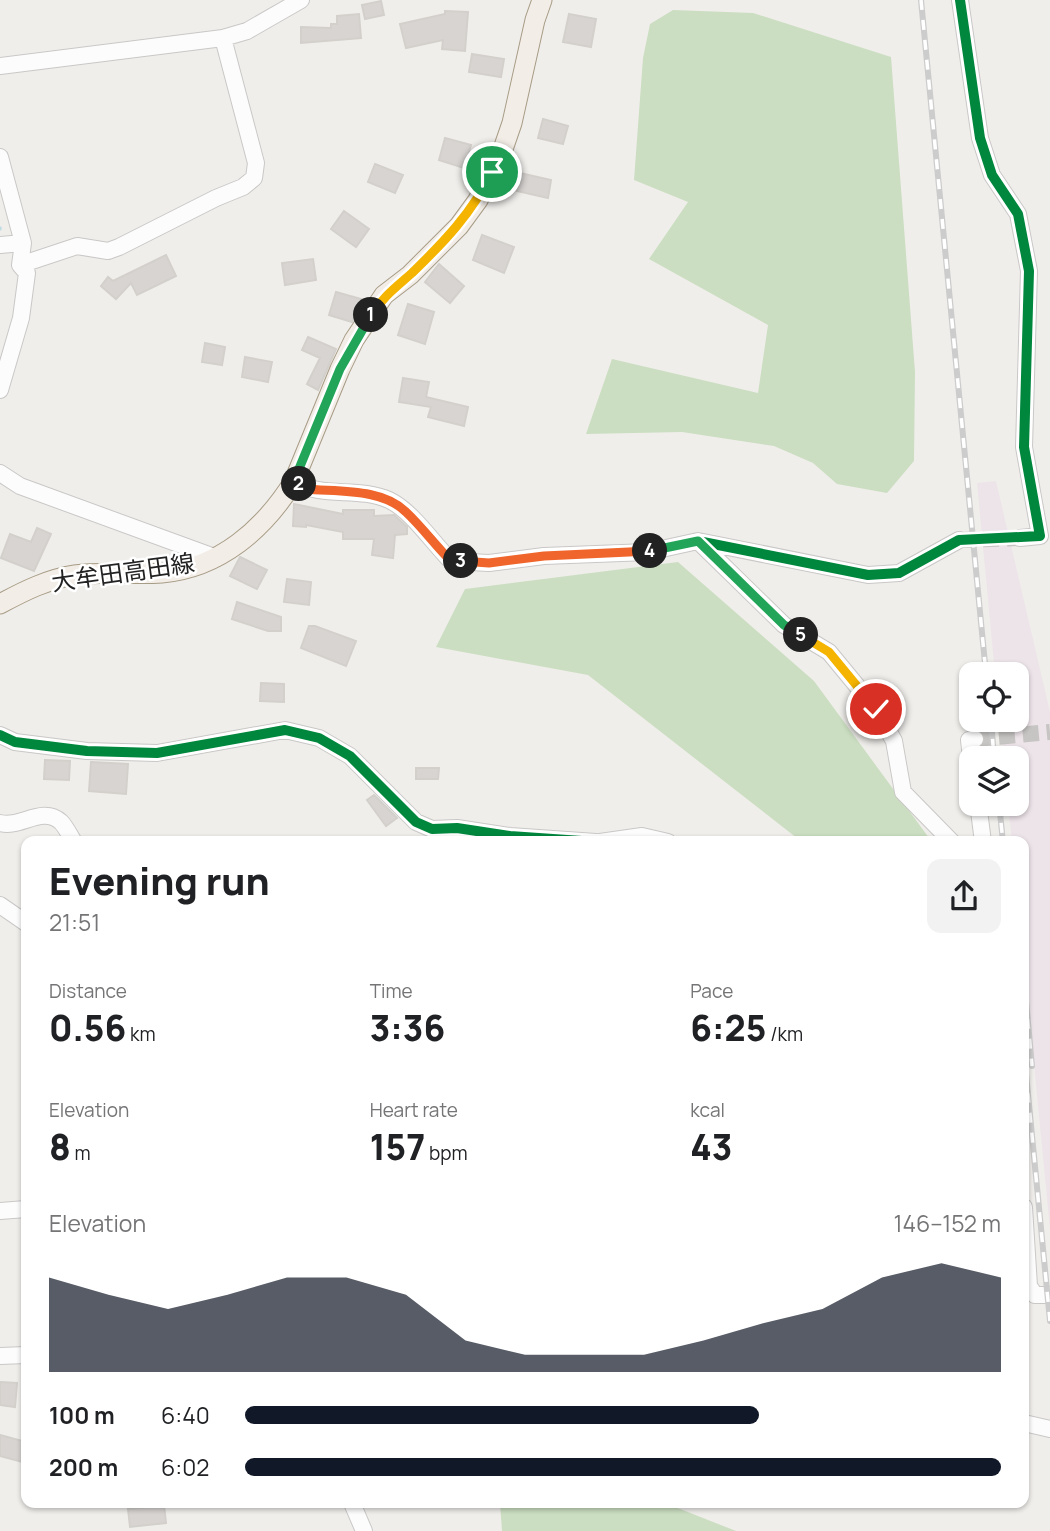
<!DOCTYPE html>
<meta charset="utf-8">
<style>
body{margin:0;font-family:Manrope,"Noto Sans JP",sans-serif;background:#f2f2f2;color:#202124;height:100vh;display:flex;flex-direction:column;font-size:26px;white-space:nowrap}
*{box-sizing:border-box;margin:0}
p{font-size:23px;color:#757577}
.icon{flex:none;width:38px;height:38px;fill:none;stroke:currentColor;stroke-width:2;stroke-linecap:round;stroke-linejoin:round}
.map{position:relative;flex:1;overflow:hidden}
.details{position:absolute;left:21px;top:836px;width:1008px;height:672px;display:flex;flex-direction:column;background:#fff;border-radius:14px;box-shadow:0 2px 5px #0004}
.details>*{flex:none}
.tools{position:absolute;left:959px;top:662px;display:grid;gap:14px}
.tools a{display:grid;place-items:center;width:70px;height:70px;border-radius:14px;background:#fff;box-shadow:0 2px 5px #0004;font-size:35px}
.pin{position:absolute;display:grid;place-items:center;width:60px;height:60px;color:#fff;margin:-30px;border:4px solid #fff;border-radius:50%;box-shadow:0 2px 7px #0007}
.km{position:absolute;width:35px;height:35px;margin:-18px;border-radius:50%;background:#222;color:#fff;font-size:19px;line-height:35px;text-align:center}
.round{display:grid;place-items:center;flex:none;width:74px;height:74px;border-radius:14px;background:#f2f2f2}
.overview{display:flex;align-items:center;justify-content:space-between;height:119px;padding:0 28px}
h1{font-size:38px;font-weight:800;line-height:52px}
.figures{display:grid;grid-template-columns:repeat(3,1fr);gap:10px;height:119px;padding:7px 28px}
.figures div{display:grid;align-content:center}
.figures b{font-size:35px;font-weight:800}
.figures small{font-size:19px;font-weight:400}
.figures p{font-size:19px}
.chart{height:196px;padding:14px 28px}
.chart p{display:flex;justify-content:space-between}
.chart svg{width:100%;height:126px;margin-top:7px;fill:#111827;opacity:.7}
ul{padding:0 28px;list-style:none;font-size:23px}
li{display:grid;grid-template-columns:112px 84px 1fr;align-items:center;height:52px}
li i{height:18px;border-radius:9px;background:#111827}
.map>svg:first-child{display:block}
</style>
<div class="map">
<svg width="1050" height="1531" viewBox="0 0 1050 1531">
<rect width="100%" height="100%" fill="#f0eeeb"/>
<!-- industrial -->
<path fill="#ede4e9" d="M996 481 1050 712V1229L1024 962V842H1012L1008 803H1017V758H1004L1000 719H1017V674H995L977 483Z"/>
<!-- forest -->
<path fill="#cbdec1" d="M673 10 753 13 891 57 915 372 914 461 887 493 837 484 813 463 774 446 682 432 586 434 612 359 758 393 768 325 649 259 688 202 634 180 643 58 650 24Z
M678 562 814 681 932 842H802L588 675 436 647 465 589Z
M500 1503H665L736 1531H502Z"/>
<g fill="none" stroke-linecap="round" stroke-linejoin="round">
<!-- stream -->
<path stroke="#bfdbe3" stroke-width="3.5" d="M0 228V229"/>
</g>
<!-- building -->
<path fill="#d7d4d2" stroke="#d3d0cc" stroke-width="2" d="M381 1 384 15 365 19 362 5Z
M445 11 468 12 465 51 442 49 443 40 406 48 400 24 445 14Z
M359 14 361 38 301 43V27L331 28V24H337V16Z
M569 14 596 19 591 47 563 42Z
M472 54 504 59 501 77 469 72Z
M543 119 568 126 563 144 538 138Z
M445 138 471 145 464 168 439 160Z
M375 164 403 175 395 193 368 182Z
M520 173 551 180 548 198 517 191Z
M344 211 369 229 356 247 331 229Z
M482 235 514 247 504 273 473 260Z
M166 255 176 276 137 295 131 283 116 299 101 286 108 277 113 281Z
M313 259 316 280 285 285 282 263Z
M439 264 464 286 450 303 425 282Z
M336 292 365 300 352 322 329 315Z
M408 304 434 312 425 344 398 335Z
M308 337 336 349 318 390 307 384 320 358 302 350Z
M205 343 225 347 222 365 202 362Z
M245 357 272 362 268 382 242 377Z
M403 378 429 382 426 397 468 407 464 426 428 417 431 407 399 402Z
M294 504 343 514V510H374V516L394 515 407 527V534L395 535 393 558 372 555 374 539H343V532L306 525V527L293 526Z
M37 528 51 534 34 571 1 558 10 534 31 542Z
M240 557 267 570 257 589 230 576Z
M287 579 311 582 309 605 284 602Z
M237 602 281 617V631H268L232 619Z
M309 626H315L356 641 346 666 301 648Z
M261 683 284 684V702L260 701Z
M45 760 70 761 69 780 44 779Z
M91 762 128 764 126 794 89 791Z
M416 768H439L438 779H416Z
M374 795 397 818 386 826 367 800Z
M0 1382 17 1383 15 1407 0 1405Z
M0 1435 26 1442V1463L0 1456Z
M164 1505 166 1523 130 1527 128 1509Z"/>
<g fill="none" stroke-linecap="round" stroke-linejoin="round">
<!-- minor-tunnel -->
<path stroke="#c7c5c3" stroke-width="16" stroke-dasharray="16 8" stroke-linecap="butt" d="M959 540 1020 538
M975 739 1050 732"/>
<!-- minor casing -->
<g stroke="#c9c8c7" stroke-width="18">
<path id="minor" d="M960 0 980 138 992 175 1018 214 1029 271 1024 447 1040 536 1020 538
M0 66 223 38 247 31 301 0
M0 157 23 243 20 265 27 273 21 318 0 390
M0 245 23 243
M20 265 77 246 108 251 119 247 216 198 243 187 254 178 256 163 223 38
M0 473 20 486 217 558
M294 481C321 499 358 486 389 500 412 511 432 542 451 561L489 563 544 556 648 552 698 541 868 575 899 573 959 540
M698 541 784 625 829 652 876 709 894 741 903 792 952 842
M0 735 15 742 87 751 157 753 285 730 319 738 350 756 416 822 432 829 457 828 510 836 596 842
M971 758 969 740 975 739
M978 803 983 842
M0 823C20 829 42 805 61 822 66 827 70 836 74 842
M600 842 642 836 668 842
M0 905 26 923
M1024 1207 1029 1286 1035 1295H1050
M0 1211 26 1209
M0 1356 26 1355
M1024 1423 1050 1429
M352 1503 364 1531"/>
</g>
<!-- major casing -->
<g stroke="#a79c86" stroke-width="21">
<path id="major" d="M0 604C24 591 48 579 75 575 103 571 133 575 162 573 220 568 264 529 294 481L340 369 354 340 384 295 410 275 459 226 478 200 502 152 512 123 535 20 542 0"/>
</g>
<!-- minor -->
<use href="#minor" stroke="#fdfcfc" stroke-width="16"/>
<!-- major -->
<use href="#major" stroke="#f3ede7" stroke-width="19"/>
<!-- rail casing -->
<g stroke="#ccc" stroke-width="6">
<path id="rail" d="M921 0 986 674
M991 719 994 758
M999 803 1003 842
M1024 979 1032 1066
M1024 1053 1050 1321"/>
</g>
<!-- rail -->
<use href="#rail" stroke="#fff" stroke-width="3.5" stroke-dasharray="10" stroke-linecap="butt"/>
<!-- cycleway casing -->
<g stroke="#fff" stroke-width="15">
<path id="cycleway" d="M294 481C321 499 358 486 389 500 412 511 432 542 451 561L489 563 544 556 648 552 698 541 868 575 899 573 959 540 1040 536 1024 447 1029 271 1018 214 992 175 980 138 960 0
M0 735 15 742 87 751 157 753 285 730 319 738 350 756 416 822 432 829 457 828 510 836 596 842"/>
</g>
<!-- cycleway -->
<use href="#cycleway" stroke="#00873e" stroke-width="10"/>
</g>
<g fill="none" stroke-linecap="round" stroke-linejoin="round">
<!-- split-1 casing -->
<g stroke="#fff" stroke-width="14">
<path id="split-1" d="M371 315C384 296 395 288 412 273 444 242 472 213 492 172"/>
</g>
<!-- split-2 casing -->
<g stroke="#fff" stroke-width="14">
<path id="split-2" d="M299 484 294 481 340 369 371 315"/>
</g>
<!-- split-3 casing -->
<g stroke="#fff" stroke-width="14">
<path id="split-3" d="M299 484 306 489C338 492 382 488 406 512 422 527 435 545 451 561H461"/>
</g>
<!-- split-4 casing -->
<g stroke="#fff" stroke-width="14">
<path id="split-4" d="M461 561 489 563 544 556 650 551"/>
</g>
<!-- split-5 casing -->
<g stroke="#fff" stroke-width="14">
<path id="split-5" d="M650 551 698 541 784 625 801 635"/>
</g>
<!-- split-6 casing -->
<g stroke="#fff" stroke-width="14">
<path id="split-6" d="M801 635 829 652 876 709"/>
</g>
<!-- split-1 -->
<use href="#split-1" stroke="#f5b400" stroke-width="9"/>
<!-- split-2 -->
<use href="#split-2" stroke="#22a559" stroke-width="9"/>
<!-- split-3 -->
<use href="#split-3" stroke="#f0652b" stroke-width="9"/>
<!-- split-4 -->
<use href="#split-4" stroke="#f0652b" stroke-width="9"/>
<!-- split-5 -->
<use href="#split-5" stroke="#22a559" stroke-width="9"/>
<!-- split-6 -->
<use href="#split-6" stroke="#f5b400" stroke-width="9"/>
</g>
<g text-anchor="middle" stroke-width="5" stroke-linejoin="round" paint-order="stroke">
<!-- street labels -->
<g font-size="24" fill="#222" stroke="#fff">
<text transform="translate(123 573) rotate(-8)" y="8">大牟田高田線</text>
</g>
</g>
</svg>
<div class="tools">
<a><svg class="icon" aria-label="locate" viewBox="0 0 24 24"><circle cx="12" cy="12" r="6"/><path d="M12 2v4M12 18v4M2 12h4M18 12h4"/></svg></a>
<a><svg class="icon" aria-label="layers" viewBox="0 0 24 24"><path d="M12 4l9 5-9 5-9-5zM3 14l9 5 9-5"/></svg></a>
</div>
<div class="pin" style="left:492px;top:172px;background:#1e9e55"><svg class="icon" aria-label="arrive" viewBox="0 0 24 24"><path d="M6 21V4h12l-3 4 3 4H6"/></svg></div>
<div class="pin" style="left:876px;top:709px;background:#d93025"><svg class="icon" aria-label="check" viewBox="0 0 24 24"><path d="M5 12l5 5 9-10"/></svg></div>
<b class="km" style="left:371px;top:315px">1</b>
<b class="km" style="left:299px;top:484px">2</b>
<b class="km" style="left:461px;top:561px">3</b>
<b class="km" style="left:650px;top:551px">4</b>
<b class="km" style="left:801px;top:635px">5</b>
<section class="details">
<div class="overview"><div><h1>Evening run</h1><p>21:51</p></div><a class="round"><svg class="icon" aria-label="share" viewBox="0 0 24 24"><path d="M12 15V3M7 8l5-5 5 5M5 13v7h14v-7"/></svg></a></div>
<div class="figures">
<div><p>Distance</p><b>0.56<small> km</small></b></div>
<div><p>Time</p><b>3:36</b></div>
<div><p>Pace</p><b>6:25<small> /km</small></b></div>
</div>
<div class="figures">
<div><p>Elevation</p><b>8<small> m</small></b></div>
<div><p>Heart rate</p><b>157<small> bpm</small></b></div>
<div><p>kcal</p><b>43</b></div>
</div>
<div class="chart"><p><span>Elevation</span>146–152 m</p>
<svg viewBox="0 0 160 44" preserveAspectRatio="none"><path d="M0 44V11L10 17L20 22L30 17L40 11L50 11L60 17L70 33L80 38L90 38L100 38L110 33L120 27L130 22L140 11L150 6L160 11V44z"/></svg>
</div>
<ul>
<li><b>100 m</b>6:40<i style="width:68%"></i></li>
<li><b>200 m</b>6:02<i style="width:100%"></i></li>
</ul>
</section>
</div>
